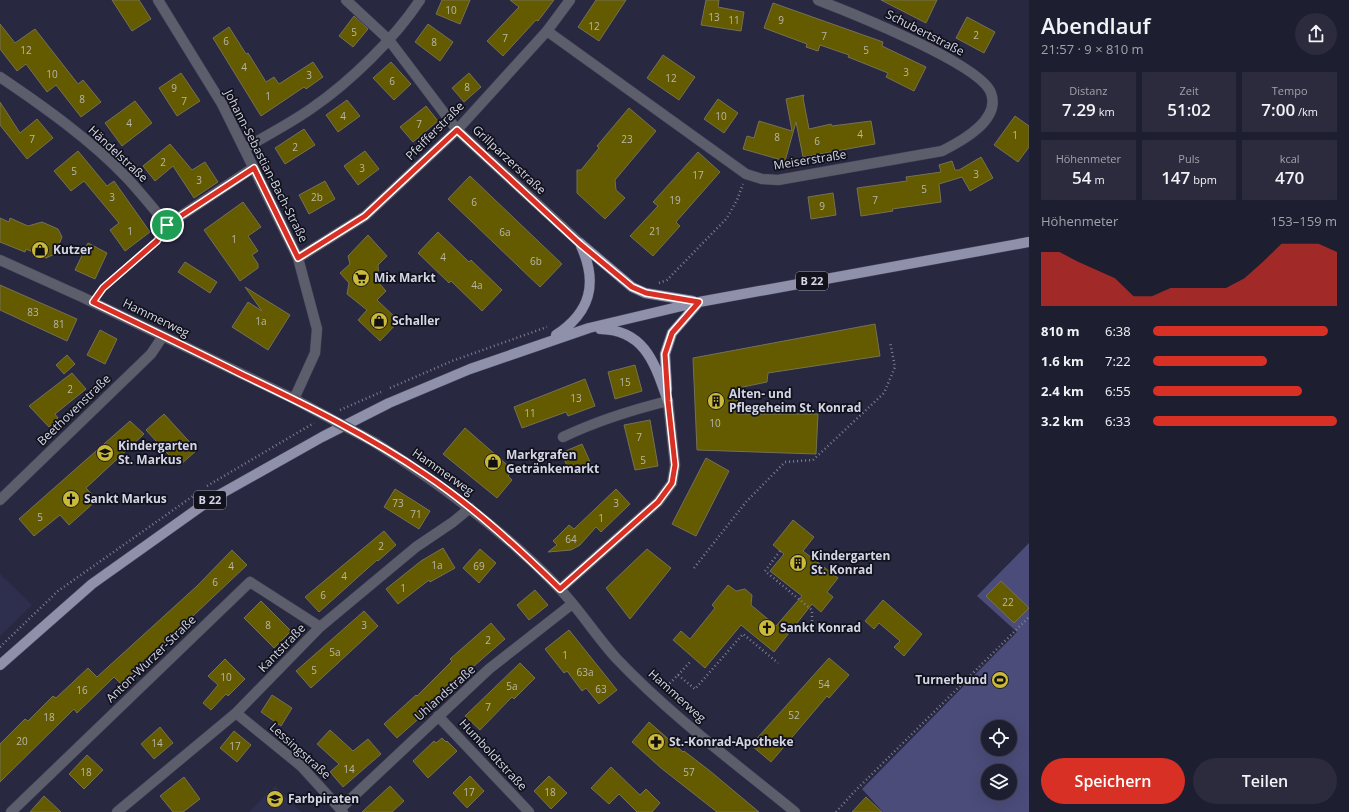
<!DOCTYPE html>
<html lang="de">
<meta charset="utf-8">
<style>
body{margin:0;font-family:"Open Sans",sans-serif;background:#2b2b3d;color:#f1f3f6;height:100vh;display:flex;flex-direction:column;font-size:15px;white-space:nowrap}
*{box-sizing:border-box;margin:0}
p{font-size:13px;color:#a1a2ab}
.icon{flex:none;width:22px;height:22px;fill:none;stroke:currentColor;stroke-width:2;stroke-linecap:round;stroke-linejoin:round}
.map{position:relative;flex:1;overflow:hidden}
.details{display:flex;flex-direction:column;background:#1e1e31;width:320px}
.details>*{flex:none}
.controls{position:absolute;left:981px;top:720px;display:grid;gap:8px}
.controls a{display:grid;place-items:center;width:36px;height:36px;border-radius:50%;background:#1e1e31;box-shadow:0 4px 16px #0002,0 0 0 1px #3c3c4d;font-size:20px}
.pin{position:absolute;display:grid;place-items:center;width:34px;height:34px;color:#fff;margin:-17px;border:2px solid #fff;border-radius:50%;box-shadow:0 1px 4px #0007}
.round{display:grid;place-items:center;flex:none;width:42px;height:42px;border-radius:21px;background:#2b2b3d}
.summary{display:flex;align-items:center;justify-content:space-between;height:68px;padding:0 12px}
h1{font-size:22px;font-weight:600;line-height:30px}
.metrics{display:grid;grid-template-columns:repeat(3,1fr);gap:6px;height:68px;padding:4px 12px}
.metrics div{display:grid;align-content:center;border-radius:0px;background:#2b2b3d;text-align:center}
.metrics b{font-size:17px;font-weight:600}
.metrics small{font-size:11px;font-weight:400}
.metrics p{font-size:11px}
.chart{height:112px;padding:8px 12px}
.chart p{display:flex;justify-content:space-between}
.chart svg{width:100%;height:72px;margin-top:4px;fill:#d93025;opacity:.7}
.cta{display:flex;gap:8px;margin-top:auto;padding:8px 12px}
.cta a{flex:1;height:46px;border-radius:24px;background:#d93025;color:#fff;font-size:16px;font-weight:600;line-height:46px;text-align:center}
.cta a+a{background:#2b2b3d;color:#f1f3f6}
ul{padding:0 12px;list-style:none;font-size:13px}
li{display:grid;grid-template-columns:64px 48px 1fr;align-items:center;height:30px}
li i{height:10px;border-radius:5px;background:#d93025}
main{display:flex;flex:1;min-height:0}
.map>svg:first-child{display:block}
</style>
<main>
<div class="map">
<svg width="1029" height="812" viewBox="0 0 1029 812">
<rect width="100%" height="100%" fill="#282841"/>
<!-- built -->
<path fill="#2e2f4e" d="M0 574 32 605 0 636Z
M275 786 301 812H249Z"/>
<!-- green -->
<path fill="#4c4c7a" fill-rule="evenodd" d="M1029 543V812H883L862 789 1017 632 977 596ZM988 727H1010V749H988ZM988 771H1010V793H988Z"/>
<!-- building -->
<path fill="#645a00" stroke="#757153" d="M112 0H139L151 19 132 31Z
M442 0H470L460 24 436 14Z
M510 0H554L538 21 536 20 503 56 487 41 519 7Z
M596 0H626L599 41 578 27Z
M706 0H719L718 7 744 12 741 31 701 25Z
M881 0H937L926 23Z
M773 3 883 42 882 46 926 67 914 91 886 77 888 73 848 57 849 55 820 45 818 51 806 47 807 44 764 28Z
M354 16 368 29 353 47 339 36Z
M967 17 995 32 984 53 956 38Z
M0 24 15 43 35 29 78 84 83 80 101 102 81 117 56 85 47 92 26 64 17 71 0 49Z
M428 24 453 42 440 61 415 42Z
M229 27 246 54 248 53 266 82 274 77 279 84 313 62 323 77 306 89 304 87 261 116 213 38Z
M663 55 695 77 679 100 647 78Z
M391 62 411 84 394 100 373 78Z
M181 73 200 101 177 116 159 88Z
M469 73 481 87 464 102 452 88Z
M804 95 803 98 809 129 831 124 832 126 871 121 875 144 803 157 796 122 785 161 743 149 747 136 754 138 759 121 792 131 786 99Z
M718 99 738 113 724 133 704 119Z
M347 100 360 116 338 132 326 115Z
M135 101 152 123 122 146 105 123Z
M0 102 20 133 37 119 53 138 27 159 0 125Z
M426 106 438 121 413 142 400 127Z
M629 108 656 131 615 180 616 190 625 198 605 219 577 193V170H581L599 148 597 146Z
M1015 116 1029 126V147L1018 162 994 145Z
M304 129 315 145 285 164 275 148Z
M170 144 192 170 205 162 218 182 194 198 173 166 155 181 143 166Z
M78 151 107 186 114 181 150 232 125 251 110 230 119 223 84 181 71 191 54 171Z
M365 151 379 169 358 185 344 166Z
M698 152 720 172 676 222 680 226 653 256 630 236 658 206 653 202Z
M981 157 993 178 970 191 962 177 939 184 941 202 892 209 893 211 861 216 857 188 907 181 906 177 941 172 939 165 952 161 955 170H959Z
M470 176 562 264 540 287 448 199Z
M325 181 335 199 309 214 299 195Z
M833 193 836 215 811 219 808 197Z
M243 202 261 227 248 236 258 251 252 255 258 264V268L240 281 204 230Z
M0 218 9 222 10 218 28 226 42 222 58 229 62 237 55 254 46 258 26 249 25 252 0 242Z
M438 232 469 262 471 260 502 290 482 311 451 281 449 283 418 253Z
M368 235 387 256 378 265 379 283 386 291 377 300 399 321 380 341 358 320 367 310 347 294 349 283 340 273 350 264 348 256Z
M88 243 107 253 95 279 75 270Z
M185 262 217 282 210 293 178 272Z
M0 285 77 319 67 341 0 310Z
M245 287 290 315 268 350 232 327 248 302 262 311Z
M875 324 880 356 768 373 767 382 738 388 737 414H818L816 454 697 450 693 358Z
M100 330 117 339 105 364 87 355Z
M67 355 75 364 64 374 56 365Z
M635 365 642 391 615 399 608 372Z
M72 373 86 389 55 414 58 418 49 427 29 406Z
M585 379 595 406 568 416 566 412 522 428 514 407Z
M164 414 197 450 179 466 146 430Z
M650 420 658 466 635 470 624 425Z
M130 421 144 434 86 488 97 500 69 525 60 515 34 536 19 519Z
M465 428 513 470 508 476 512 480 497 498 443 454Z
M582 444 591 464 571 474 561 453Z
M706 458 729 471 696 536 672 524Z
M395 489 430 511 419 529 384 507Z
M616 489 630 504 601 532 596 527 580 545 571 550 548 552 557 545 553 541 569 525 574 529Z
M793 520 814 537 803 551 838 578 827 592 833 597 821 612 812 604 774 652 741 625 705 668 673 640 681 631 690 639 715 608 712 605 728 585 736 591 745 589 752 595 751 605 776 626 802 596 770 571 784 554 773 545Z
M384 531 396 545 378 561 377 560 319 612 305 597Z
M443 548 455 568 430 582 429 580 398 604 386 589 421 561Z
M480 549 496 563 479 583 463 568Z
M647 549 671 568 630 619 606 588Z
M232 550 247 565 121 684 114 677 77 713 74 709 0 782V744L25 719 28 721 53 696 56 698 88 668 97 677 197 586Z
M1001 581 1029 608 1014 623 986 596Z
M535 590 548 605 529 620 517 605Z
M883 600 922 634 904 656 894 647 900 641 879 623 874 629 865 621Z
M261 601 291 631 274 648 244 618Z
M364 611 378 626 311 688 296 671Z
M491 623 505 639 451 686 435 704 397 738 384 724 416 695 417 696 452 661 450 659Z
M569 630 617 690 599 704 586 688 582 691 567 671 564 673 545 649Z
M829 658 849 675 829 698 827 696 771 762 751 745Z
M225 659 245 679 228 696 226 694 211 710 203 703 218 685 208 676Z
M520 663 535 678 514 699 512 697 480 730 465 716Z
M272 695 292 708 281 726 261 712Z
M649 722 683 752 684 751 710 771 759 812H717L661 768 632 742Z
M160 727 173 743 154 759 141 744Z
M330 730 353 751 368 739 381 754 343 787 330 772 339 764 317 744Z
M234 731 251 745 237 762 220 748Z
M442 738 446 742 447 741 457 751 428 778 413 761 434 741 436 743Z
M87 755 103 770 84 789 69 774Z
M611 767 640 795 646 789 660 803 652 812H637L619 794 609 804 591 788Z
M470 776 484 791 467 808 453 793Z
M549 776 567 793 551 809 534 791Z
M184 777 200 799 183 812H173L160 796Z
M390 786 404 801 392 812H362Z
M44 796 61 812H30Z
M866 797 882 812H852Z"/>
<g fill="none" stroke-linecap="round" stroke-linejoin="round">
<!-- minor casing -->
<g stroke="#44445b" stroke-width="11">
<path id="minor" d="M346 0 389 40 457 130 580 243
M547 31 746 174 762 179 778 180 942 151C962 141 1001 120 991 93 981 64 849 12 818 0
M0 77C43 106 91 140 127 178 141 193 154 209 167 225L253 168
M244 149C267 135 291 123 312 108 350 82 395 38 420 0
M298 258 365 216 457 130 547 31 570 0
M0 260 82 297 294 399 315 353 317 329 298 258 222 104 158 0
M374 442C441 484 504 531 559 588 580 610 596 636 616 658 670 715 735 763 795 812
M0 500 151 354 163 336
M560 589 658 502 672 483 675 465 668 401C631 410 597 421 563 437
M236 713 301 766 343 812
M438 716 529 812
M341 808 489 669 572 604
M11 812 250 582 320 627
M117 812 236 713 320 627 416 547 453 522 470 508"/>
</g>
<!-- major casing -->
<g stroke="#44445b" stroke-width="11">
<path id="major" d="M580 243 632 287 645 293 693 301
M600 329C646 330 655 365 668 401
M556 335C591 312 598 283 581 246
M667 389 665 354 672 333 699 302
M0 665 92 584 210 500 322 437 389 403 470 369 589 328 699 302 1029 242"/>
</g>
<!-- path -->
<path stroke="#7e7f94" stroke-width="2.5" stroke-dasharray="1 3" stroke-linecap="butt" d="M659 283 667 280 727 218 737 200 743 184
M99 294 103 288 157 241 161 234
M390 388 452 361 547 327
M340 410 381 392
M207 486 314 423
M780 551 765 571 812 610V623
M694 568 746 502 785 462 813 460 884 393 895 367 890 342
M0 647 58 591 196 494
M678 675 690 662
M664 689 678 675 695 689 743 634 778 663
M836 812 853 793 1029 617"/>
<!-- minor -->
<use href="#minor" stroke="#5d5e6b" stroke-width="10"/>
<!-- major -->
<use href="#major" stroke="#8f90aa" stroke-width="10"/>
<!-- minor-bridge casing -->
<g stroke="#44445b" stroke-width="11" stroke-linecap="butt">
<path id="minor-bridge" d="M294 399 374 442"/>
</g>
<!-- minor-bridge -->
<use href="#minor-bridge" stroke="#5d5e6b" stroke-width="10"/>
</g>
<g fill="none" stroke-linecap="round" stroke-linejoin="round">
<!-- route casing -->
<g stroke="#fff" stroke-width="8">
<path id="route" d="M457 130 580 244 632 287 646 293 699 302 672 333 665 354 668 401 675 465 672 483 658 502 560 589C518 548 475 508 426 475 369 436 306 405 243 375 193 350 143 326 93 302L103 288 157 241 167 225 254 168 298 258 365 216Z"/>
</g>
<!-- route -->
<use href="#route" stroke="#d93025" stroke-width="5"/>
</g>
<!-- icons -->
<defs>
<g id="shop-disc" transform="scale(0.9)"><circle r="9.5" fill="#cbba39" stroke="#12121d"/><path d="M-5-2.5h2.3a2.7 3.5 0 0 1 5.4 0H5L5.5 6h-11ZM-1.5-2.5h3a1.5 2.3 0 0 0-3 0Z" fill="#111"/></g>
<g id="supermarket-disc" transform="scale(0.9)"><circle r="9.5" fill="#cbba39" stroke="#12121d"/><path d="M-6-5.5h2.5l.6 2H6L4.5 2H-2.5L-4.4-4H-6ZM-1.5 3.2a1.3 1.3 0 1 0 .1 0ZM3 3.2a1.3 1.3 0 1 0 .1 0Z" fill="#111"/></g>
<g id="building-disc" transform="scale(0.9)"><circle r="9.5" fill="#cbba39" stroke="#12121d"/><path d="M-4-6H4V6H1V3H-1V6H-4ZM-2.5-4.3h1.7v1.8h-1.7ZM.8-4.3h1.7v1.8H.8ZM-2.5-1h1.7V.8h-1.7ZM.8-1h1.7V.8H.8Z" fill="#111"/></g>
<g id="school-disc" transform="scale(0.9)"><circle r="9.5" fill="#cbba39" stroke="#12121d"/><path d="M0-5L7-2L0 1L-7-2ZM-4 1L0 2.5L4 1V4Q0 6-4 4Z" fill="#111"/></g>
<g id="church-disc" transform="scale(0.9)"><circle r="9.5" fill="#cbba39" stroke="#12121d"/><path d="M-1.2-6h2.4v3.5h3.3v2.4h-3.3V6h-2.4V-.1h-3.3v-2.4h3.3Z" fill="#111"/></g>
<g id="stadium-disc" transform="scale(0.9)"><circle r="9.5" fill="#cbba39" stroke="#12121d"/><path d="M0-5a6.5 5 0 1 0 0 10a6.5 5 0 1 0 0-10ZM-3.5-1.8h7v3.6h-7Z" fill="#111"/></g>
<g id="pharmacy-disc" transform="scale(0.9)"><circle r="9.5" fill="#cbba39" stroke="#12121d"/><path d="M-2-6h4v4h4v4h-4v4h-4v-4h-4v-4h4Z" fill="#111"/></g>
</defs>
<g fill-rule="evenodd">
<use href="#shop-disc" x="40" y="250"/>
<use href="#supermarket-disc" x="361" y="278"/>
<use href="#shop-disc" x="379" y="321"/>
<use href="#building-disc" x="716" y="401"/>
<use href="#school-disc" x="105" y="453"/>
<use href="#shop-disc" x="493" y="462"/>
<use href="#church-disc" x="71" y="499"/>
<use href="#building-disc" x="798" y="563"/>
<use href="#church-disc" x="767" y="628"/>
<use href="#stadium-disc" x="1000" y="680"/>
<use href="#pharmacy-disc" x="656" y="742"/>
<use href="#school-disc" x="275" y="799"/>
</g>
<g text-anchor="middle" stroke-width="3.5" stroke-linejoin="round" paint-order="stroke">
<!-- number labels -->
<g font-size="10" fill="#b8b7ac">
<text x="451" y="14">10</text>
<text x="714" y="21">13</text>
<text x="734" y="24">11</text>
<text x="781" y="24">9</text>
<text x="594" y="30">12</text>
<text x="354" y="36">5</text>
<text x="976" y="39">2</text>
<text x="824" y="40">7</text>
<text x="505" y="42">7</text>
<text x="226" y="45">6</text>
<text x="434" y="46">8</text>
<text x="26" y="54">12</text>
<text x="866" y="54">5</text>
<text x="244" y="71">4</text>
<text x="906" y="76">3</text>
<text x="52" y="78">10</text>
<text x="309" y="79">3</text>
<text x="671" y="82">12</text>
<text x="392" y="85">6</text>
<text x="467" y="91">8</text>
<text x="174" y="92">9</text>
<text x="268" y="100">1</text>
<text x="82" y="103">8</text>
<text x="184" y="105">7</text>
<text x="343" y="120">4</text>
<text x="721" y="120">10</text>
<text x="129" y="127">4</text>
<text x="419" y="128">7</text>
<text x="860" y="138">4</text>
<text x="1015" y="139">1</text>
<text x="777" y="141">8</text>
<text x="32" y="143">7</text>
<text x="627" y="143">23</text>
<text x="817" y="145">6</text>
<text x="295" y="151">2</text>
<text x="163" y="166">2</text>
<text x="362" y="172">3</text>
<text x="74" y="175">5</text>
<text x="976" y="178">3</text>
<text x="698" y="179">17</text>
<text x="199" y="184">3</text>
<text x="924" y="193">5</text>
<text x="112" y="201">3</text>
<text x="317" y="201">2b</text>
<text x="675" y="204">19</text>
<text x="875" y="204">7</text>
<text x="474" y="206">6</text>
<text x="822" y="210">9</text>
<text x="130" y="235">1</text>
<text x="655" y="235">21</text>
<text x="505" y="236">6a</text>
<text x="234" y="243">1</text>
<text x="443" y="261">4</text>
<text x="536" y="265">6b</text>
<text x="477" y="289">4a</text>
<text x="33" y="316">83</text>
<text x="261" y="325">1a</text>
<text x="59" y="328">81</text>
<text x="625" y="386">15</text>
<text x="70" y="393">2</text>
<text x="576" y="402">13</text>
<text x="530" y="417">11</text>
<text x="715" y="427">10</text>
<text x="639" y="441">7</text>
<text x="643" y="464">5</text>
<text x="398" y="507">73</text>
<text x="616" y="507">3</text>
<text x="416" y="518">71</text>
<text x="40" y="521">5</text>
<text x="601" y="522">1</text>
<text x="571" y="543">64</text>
<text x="381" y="550">2</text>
<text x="437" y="569">1a</text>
<text x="231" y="570">4</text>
<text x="479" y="570">69</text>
<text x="344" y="580">4</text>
<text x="215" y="586">6</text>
<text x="403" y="592">1</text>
<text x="323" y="599">6</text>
<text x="1008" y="606">22</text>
<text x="268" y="629">8</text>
<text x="364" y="629">3</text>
<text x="488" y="644">2</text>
<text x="335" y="656">5a</text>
<text x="565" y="659">1</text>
<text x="314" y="674">5</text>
<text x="585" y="676">63a</text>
<text x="226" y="681">10</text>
<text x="824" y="688">54</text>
<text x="512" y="690">5a</text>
<text x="601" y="693">63</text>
<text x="82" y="694">16</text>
<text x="488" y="711">7</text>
<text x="794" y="719">52</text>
<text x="49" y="721">18</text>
<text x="22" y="745">20</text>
<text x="157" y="747">14</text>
<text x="235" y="750">17</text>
<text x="349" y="773">14</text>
<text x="86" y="776">18</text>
<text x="689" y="776">57</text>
<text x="469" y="796">17</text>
<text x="550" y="796">18</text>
</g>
<!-- shield labels -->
<g fill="#12121d" stroke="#9a9baa" stroke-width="1">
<rect x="796" y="272" width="32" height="18" rx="3"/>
<rect x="194" y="491" width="32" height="18" rx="3"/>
</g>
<g font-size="11" font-weight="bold" fill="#d4d6e6">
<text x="812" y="285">B 22</text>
<text x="210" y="504">B 22</text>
</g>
<!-- street labels -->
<g font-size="12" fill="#d4d6e6" stroke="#12121d">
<text transform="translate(925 33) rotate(27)" y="4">Schubertstraße</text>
<text transform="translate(435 131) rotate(-45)" y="4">Pfeifferstraße</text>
<text transform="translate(118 154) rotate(43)" y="4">Händelstraße</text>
<text transform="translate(509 160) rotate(43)" y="4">Grillparzerstraße</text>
<text transform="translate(810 160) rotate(-9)" y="4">Meiserstraße</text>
<text transform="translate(266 166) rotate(63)" y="4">Johann-Sebastian-Bach-Straße</text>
<text transform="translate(156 318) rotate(26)" y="4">Hammerweg</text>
<text transform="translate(74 410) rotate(-44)" y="4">Beethovenstraße</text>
<text transform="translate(443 472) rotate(35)" y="4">Hammerweg</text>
<text transform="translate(282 648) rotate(-46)" y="4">Kantstraße</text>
<text transform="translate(151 659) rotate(-44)" y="4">Anton-Wurzer-Straße</text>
<text transform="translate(445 693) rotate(-42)" y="4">Uhlandstraße</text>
<text transform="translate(677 696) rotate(42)" y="4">Hammerweg</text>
<text transform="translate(300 751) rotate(42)" y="4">Lessingstraße</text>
<text transform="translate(493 755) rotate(47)" y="4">Humboldtstraße</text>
</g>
<!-- poi labels -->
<g font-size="12" font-weight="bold" fill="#d4d6e6" stroke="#12121d" text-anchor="start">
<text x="53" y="254">Kutzer</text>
<text x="374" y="282">Mix Markt</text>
<text x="392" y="325">Schaller</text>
<text x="729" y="398">Alten- und<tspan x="729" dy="14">Pflegeheim St. Konrad</tspan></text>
<text x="118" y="450">Kindergarten<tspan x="118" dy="14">St. Markus</tspan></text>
<text x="506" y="459">Markgrafen<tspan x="506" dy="14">Getränkemarkt</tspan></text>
<text x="84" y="503">Sankt Markus</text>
<text x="811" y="560">Kindergarten<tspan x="811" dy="14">St. Konrad</tspan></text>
<text x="780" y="632">Sankt Konrad</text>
<text x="987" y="684" text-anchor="end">Turnerbund</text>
<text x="669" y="746">St.-Konrad-Apotheke</text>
<text x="288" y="803">Farbpiraten</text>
</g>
</g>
</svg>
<div class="controls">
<a><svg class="icon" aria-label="locate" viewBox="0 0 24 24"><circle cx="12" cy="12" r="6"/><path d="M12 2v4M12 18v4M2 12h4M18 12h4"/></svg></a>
<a><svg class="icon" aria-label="layers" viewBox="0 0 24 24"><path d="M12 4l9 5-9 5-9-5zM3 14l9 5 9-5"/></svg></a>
</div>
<div class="pin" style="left:167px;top:225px;background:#1e9e55"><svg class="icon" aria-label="arrive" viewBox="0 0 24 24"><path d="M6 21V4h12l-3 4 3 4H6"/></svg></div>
</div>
<section class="details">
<div class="summary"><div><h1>Abendlauf</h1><p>21:57 · 9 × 810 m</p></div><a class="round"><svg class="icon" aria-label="share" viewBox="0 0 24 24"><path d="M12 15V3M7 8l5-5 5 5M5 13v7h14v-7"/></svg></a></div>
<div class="metrics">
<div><p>Distanz</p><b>7.29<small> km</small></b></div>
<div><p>Zeit</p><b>51:02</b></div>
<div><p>Tempo</p><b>7:00<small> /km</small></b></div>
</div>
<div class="metrics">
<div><p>Höhenmeter</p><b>54<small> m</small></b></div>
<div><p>Puls</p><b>147<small> bpm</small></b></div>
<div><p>kcal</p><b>470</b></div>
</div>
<div class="chart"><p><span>Höhenmeter</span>153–159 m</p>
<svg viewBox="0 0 160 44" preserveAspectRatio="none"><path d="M0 44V11L10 11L20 17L30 22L40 27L50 38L60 38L70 33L80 33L90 33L100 33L110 27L120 17L130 6L140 6L150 6L160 11V44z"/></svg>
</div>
<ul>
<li><b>810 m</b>6:38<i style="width:95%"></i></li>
<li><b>1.6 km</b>7:22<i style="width:62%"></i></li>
<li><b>2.4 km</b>6:55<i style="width:81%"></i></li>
<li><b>3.2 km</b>6:33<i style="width:100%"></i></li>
</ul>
<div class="cta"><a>Speichern</a><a>Teilen</a></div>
</section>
</main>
